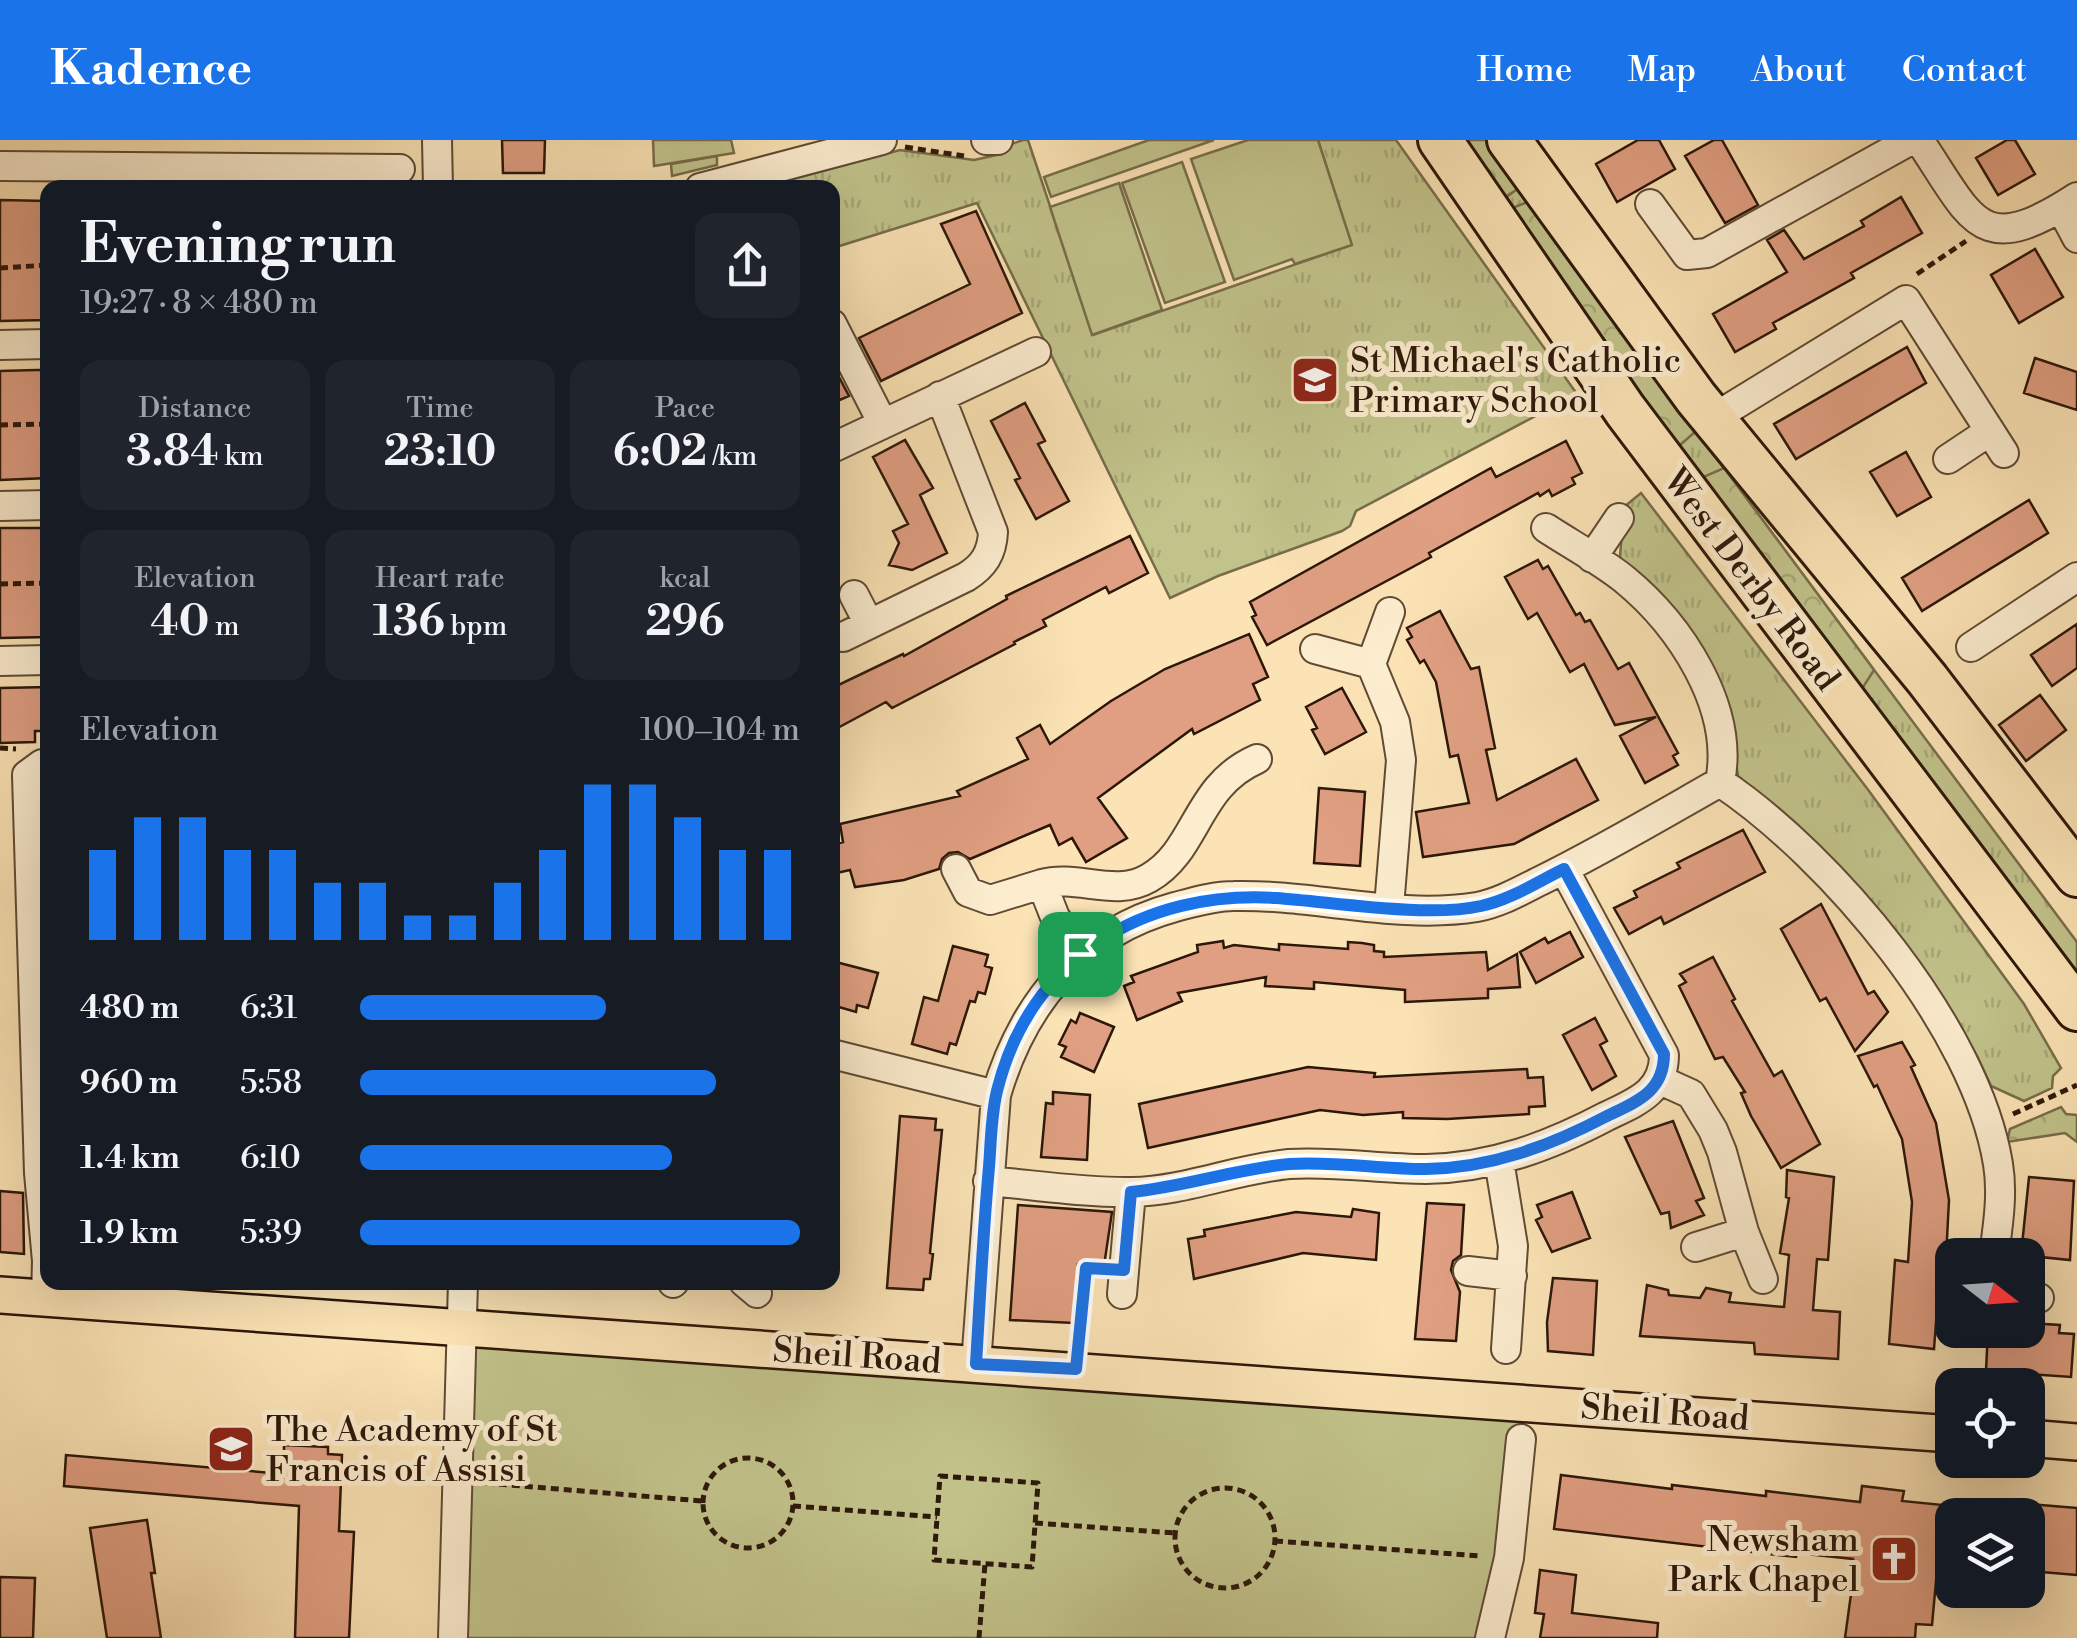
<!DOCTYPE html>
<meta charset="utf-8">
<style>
body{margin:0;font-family:"Libre Bodoni",serif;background:#20242c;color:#f1f3f6;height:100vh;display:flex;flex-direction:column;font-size:38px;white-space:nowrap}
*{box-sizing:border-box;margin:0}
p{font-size:32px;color:#9ea1a6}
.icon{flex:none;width:55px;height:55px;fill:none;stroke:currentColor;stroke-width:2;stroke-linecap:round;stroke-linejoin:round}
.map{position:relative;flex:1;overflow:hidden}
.sheet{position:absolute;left:40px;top:40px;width:800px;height:1110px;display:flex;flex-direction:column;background:#171b24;border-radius:20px;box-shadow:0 10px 40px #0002}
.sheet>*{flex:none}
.needle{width:65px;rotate:107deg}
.controls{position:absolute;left:1935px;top:1098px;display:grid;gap:20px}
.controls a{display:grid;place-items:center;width:110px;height:110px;border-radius:20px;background:#171b24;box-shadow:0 10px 40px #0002;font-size:50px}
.pin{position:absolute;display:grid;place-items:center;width:85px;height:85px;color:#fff;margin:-42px;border-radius:20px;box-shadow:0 5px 15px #0006}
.round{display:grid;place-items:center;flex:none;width:105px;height:105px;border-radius:20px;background:#20242c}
.summary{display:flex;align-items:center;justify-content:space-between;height:170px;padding:0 40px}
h1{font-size:55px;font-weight:700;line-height:75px}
.stats{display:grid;grid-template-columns:repeat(3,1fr);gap:15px;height:170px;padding:10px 40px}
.stats div{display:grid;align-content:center;border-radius:20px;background:#20242c;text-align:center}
.stats b{font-size:42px;font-weight:700}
.stats small{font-size:28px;font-weight:400}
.stats p{font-size:28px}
.chart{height:280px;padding:20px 40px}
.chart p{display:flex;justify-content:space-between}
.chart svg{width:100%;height:180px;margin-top:10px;stroke:#1a73e8;stroke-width:6}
ul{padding:0 40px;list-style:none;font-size:32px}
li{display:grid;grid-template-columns:160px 120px 1fr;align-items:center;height:75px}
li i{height:25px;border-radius:12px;background:#1a73e8}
header{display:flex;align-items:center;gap:60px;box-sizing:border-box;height:140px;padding:0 50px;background:#1a73e8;color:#fff}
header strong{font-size:48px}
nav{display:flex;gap:55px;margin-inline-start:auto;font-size:35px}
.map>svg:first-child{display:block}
</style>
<header>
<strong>Kadence</strong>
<nav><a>Home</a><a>Map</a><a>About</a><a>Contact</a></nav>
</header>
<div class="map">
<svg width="2077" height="1498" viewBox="0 0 2077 1498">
<defs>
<pattern id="grass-tufts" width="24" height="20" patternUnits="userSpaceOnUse" patternTransform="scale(2.5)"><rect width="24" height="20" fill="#c2c38b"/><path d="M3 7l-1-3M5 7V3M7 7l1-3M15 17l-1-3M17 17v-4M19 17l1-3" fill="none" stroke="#a7a777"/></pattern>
<pattern id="forest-crowns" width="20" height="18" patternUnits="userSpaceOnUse" patternTransform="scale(2.5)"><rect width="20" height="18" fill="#c2c38b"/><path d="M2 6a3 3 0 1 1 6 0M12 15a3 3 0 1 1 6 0" fill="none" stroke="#a7a777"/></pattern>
</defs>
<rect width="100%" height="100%" fill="#fbe3b5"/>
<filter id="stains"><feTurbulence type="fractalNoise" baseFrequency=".002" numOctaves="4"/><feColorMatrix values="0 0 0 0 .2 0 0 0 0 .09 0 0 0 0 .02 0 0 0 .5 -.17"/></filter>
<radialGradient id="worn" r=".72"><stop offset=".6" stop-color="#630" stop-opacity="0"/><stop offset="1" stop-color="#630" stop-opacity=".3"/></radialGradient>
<!-- grass -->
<path fill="url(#grass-tufts)" stroke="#776d4a" stroke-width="2.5" d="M1023 0H1028L1093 195 1351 105 1318 0H1396L1577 254 1356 371 1350 386 1342 391 1218 436 1170 458 977 63 833 108 832 48H760L900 10 974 20 1001 14 1000 8Z
M1457 0H1486L1696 291 2077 802V852Z
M717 16V25L672 36 671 24Z
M1641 353 1869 651 2024 864 2061 928 2053 936 2052 948 2024 961 1991 946 1977 916 1939 855 1859 748 1794 684 1738 636 1731 594 1620 417 1624 367Z"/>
<!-- forest -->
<path fill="url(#forest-crowns)" stroke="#776d4a" stroke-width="2.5" d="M1469 0H1486L1520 47 1501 61 1461 5Z
M1530 61 1696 291 1678 307 1507 70Z
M1724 328 1874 530 1858 555 1701 338Z
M2061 967 2066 974 2077 975V1002L2065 993 2007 1002 2010 989Z"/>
<!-- green -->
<path fill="#c2c38b" stroke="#776d4a" stroke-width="2.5" d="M653 0H731L734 13 654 26Z
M1149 0H1214L1051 57 1044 37Z
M1248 0H1318L1352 105 1295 124 1292 119 1234 140 1191 19Z
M1182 22 1225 142 1165 163 1122 43Z
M1119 43 1162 170 1092 195 1050 67Z
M462 1186 1527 1262 1490 1498H453Z"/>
<!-- building -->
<path fill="#e09f82" stroke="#2c1709" stroke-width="2.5" d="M502 0H545L544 33H503Z
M1638 0H1659L1675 29 1617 62 1596 24Z
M1714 0H1722L1758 65 1725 83 1685 16Z
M2007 0H2015L2035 34 1998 55 1976 18Z
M1901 57 1922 93 1851 133 1854 138 1773 183 1776 189 1735 212 1713 174 1787 132 1767 100 1784 90 1804 119 1864 86 1861 81Z
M0 60 48 61V180L0 181Z
M976 71 1022 173 881 241 859 198 970 144 941 84Z
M2035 109 2063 157 2019 183 1991 135Z
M1907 207 1926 243 1796 319 1774 284Z
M2035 218 2077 232V270L2024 253Z
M832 224 849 256 840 260 832 246Z
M36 230H48V338L0 340V231Z
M1025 263 1045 301 1038 304 1069 361 1036 379 1015 340 1020 338 991 281Z
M905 300 933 348 920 355 947 413 912 430 889 425 899 403 893 391 908 384 873 317Z
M1566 301 1582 333 1572 338 1575 344 1552 356 1549 350 1540 356 1538 353 1429 413 1431 417 1409 429 1267 505 1252 477 1256 475 1250 462 1491 328 1496 337Z
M1906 312 1931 357 1897 376 1870 332Z
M2029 360 2048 393 1922 471 1902 438Z
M0 388H48V497L0 498Z
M1130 396 1148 433 1109 453 1106 447 1043 480 1046 486 1014 502 1015 504 892 568 886 562 832 591V548L903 514 904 516 1007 459 1006 456Z
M1538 420 1543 429 1548 426 1576 475 1580 473 1585 482 1590 480 1618 529 1629 523 1678 613 1673 616 1678 625 1645 643 1620 596 1656 577 1615 585 1584 524 1570 532 1537 473 1528 479 1505 437Z
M1440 471 1471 529 1479 527 1495 608 1486 610 1497 660 1576 619 1598 660 1514 704 1423 717 1416 672 1469 663 1458 615 1450 617 1436 542 1424 520 1420 523 1407 500 1412 497 1407 488Z
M2077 484V528L2052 546 2031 515Z
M1249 494 1268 537 1253 544 1260 560 1194 594 1192 589 1098 658 1127 698 1086 722 1072 698 1059 705 1050 685 970 719 958 712 949 713 942 719 939 729 904 740 855 747 850 730 832 734V705L843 702 840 684 960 656 957 651 1028 619 1017 598 1040 585 1050 604 1111 561 1165 529Z
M48 547V591H35V602L0 603V548Z
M1342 548 1366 592 1325 614 1312 590 1317 588 1306 567Z
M2040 555 2066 590 2026 621 1999 585Z
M1319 648 1365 652 1360 726 1314 723Z
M1743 690 1765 732 1664 784 1661 777 1629 794 1614 768 1637 757 1634 751 1680 728 1677 723Z
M1821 764 1868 854 1874 851 1888 872 1855 911 1826 858 1820 861 1781 789Z
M1570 792 1583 817 1536 843 1520 812 1545 798 1548 803Z
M1223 801 1224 808 1234 805 1279 810V804L1348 809V802L1362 803 1374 805V811L1384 812V817L1486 812 1488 830 1517 814 1520 847 1488 849V858L1405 862V850L1314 842V849L1265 846 1266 837 1178 853 1182 861 1137 880 1124 846 1134 842 1131 836 1198 812 1197 805Z
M953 806 988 815 985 826 992 828 985 854 978 852 975 862 970 861 956 905 950 903 947 914 912 904 924 857 938 861Z
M1713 817 1735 859 1732 861 1774 936 1782 931 1820 1004 1781 1028 1751 976 1741 953 1745 952 1723 917 1715 919 1679 846 1686 842 1680 834Z
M832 821 878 833 868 868 857 865 856 872 832 865Z
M1080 873 1114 887 1094 932 1061 917 1066 907 1059 904 1071 880 1076 883Z
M1595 878 1607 901 1600 905 1616 936 1592 950 1563 895Z
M1902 902 1915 925 1911 927 1936 983 1949 1060 1946 1118 1941 1117 1934 1209 1889 1204 1895 1120 1908 1122 1912 1062 1902 999 1877 945 1874 947 1858 916Z
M1308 927 1375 933 1374 937 1527 929 1528 938 1543 937 1545 966 1529 967V974L1447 979 1403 978V972L1363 975 1320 970 1148 1008 1139 964Z
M1053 952 1090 955 1087 1020 1041 1017 1046 963 1053 964Z
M900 976 936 979 935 990H942L930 1113 933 1114 930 1139H924L923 1150 887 1148Z
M1673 981 1704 1058 1696 1061 1704 1075 1671 1088 1669 1072 1661 1074 1625 997Z
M1787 1030 1834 1037 1828 1120 1817 1119 1813 1170 1840 1172 1838 1219 1755 1214 1754 1203 1640 1196 1647 1145 1668 1150 1669 1155 1700 1158 1706 1148 1731 1153 1729 1162 1784 1167 1789 1115 1780 1113 1789 1058 1786 1057Z
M2029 1037 2074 1041 2070 1120 2021 1115Z
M0 1051 23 1053 24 1114 0 1112Z
M1572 1052 1590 1098 1552 1112 1536 1080 1542 1077 1537 1065Z
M1427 1063 1464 1065 1461 1115 1453 1121 1451 1130 1460 1152 1456 1201 1415 1199Z
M1018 1065 1112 1072 1104 1126 1078 1124 1074 1183 1010 1180Z
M1353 1069 1379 1073 1376 1120 1303 1113 1194 1139 1188 1099 1205 1096 1204 1090 1296 1072 1351 1077Z
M1553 1138 1597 1141 1593 1215 1548 1211 1547 1182Z
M2028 1183 2060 1185 2059 1193 2074 1194 2071 1237 1986 1231 1988 1190H2028Z
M284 1305 328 1307V1314L342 1315 339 1391 354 1392 349 1498H295L299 1366 64 1346 66 1315 284 1334Z
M1561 1335 1672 1349V1345L1766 1356V1351L1860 1362 1862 1346 1904 1351 1902 1361 1943 1365 1932 1485 1916 1484 1915 1498H1845L1855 1425 1853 1419 1797 1413 1796 1417 1554 1389Z
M2028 1364 2077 1368V1435L2028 1431Z
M147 1380 155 1433H151L161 1498H107L90 1388Z
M1540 1430 1576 1435 1572 1473 1658 1483 1657 1498H1540L1544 1474 1535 1473Z
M0 1437 35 1438 33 1498H0Z"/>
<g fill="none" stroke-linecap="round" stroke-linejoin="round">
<!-- minor casing -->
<g stroke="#604a34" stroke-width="32">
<path id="minor" d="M437 0 438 48
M986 0H998
M1919 0C1973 80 1979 121 2077 57
M0 26 400 29
M700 48 882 0
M1650 64 1687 115 1707 113 1911 0
M2061 68 2077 98
M832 184 883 284
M0 205 48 204
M1712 279 1906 160 2004 313
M832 308 1036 212
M1948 319 1990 291
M0 366 48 365
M1546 388C1572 405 1600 420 1624 439 1680 485 1735 567 1720 642
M1592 418 1619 378
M854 455 869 484
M843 497 966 437C984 426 992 413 993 392L940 256
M1971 507 2077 437
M1315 509 1371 524
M0 521 48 520
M956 729 968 752 990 760 1042 744
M1389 767 1401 620 1395 582 1371 524 1390 472
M1080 814 1055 777 1042 744C1078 734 1115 758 1149 738 1198 710 1195 646 1257 619
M832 914 996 955
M1660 940 1691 954 1713 990 1722 1012 1744 1092 1763 1139
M1499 1020 1513 1106 1506 1209
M988 1041C1035 1045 1085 1053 1132 1052 1185 1051 1236 1029 1289 1024 1335 1021 1380 1029 1426 1029 1492 1028 1550 1006 1607 976 1636 962 1664 952 1664 915L1564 729
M1696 1107 1744 1092
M1468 1131 1512 1136
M744 1142 757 1153
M673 1143 674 1142
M2028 1153 2039 1158
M1122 1154 1131 1052
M46 1159 47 1121 39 1033 27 635 42 624H48
M976 1224 996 955C1023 863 1080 793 1175 767 1194 762 1214 756 1234 756 1314 754 1397 780 1477 767 1499 763 1520 751 1540 741 1601 711 1660 676 1720 642 1832 717 1976 888 1998 1024 2003 1054 1998 1085 1994 1115
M453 1498 463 1142
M1490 1498 1509 1418 1521 1299"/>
</g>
<!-- major casing -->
<g stroke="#2c1709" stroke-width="40">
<path id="major" d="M0 1155 1952 1294
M2028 1298 2077 1302"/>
</g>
<!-- highway casing -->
<g stroke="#2c1709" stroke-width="48">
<path id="highway" d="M1440 0 1625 270 2077 869
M1509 0 1696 258 1927 539 2077 735"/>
</g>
<!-- path -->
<path stroke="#2c1709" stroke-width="5" stroke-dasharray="8 5" stroke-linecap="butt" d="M905 7 964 16
M0 128 48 125
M1917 134 1966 101
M0 285 48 284
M0 444 48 443
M0 608 16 609
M2013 974 2077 945
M1079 1202 1087 1128H1096
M703 1363a45 45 0 1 1 90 0a45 45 0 1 1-90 0Z
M940 1336 1038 1343 1032 1427 934 1420Z
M486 1343 702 1361
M1175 1398a50 50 0 1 1 100 0a50 50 0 1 1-100 0Z
M793 1366 937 1377
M1035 1383 1175 1393
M1275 1401 1481 1416
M979 1498 985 1424"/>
<!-- minor -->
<use href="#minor" stroke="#fcedcf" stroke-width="28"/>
<!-- major -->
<use href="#major" stroke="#fbe3b5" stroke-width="35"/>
<!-- highway -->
<use href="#highway" stroke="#fbe3b5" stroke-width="42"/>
</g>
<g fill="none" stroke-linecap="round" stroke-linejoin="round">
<!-- route casing -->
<g stroke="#fff" stroke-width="20">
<path id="route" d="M1564 729 1664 914C1664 952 1636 962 1607 976 1550 1006 1491 1028 1426 1029 1380 1029 1335 1021 1289 1024 1235 1029 1184 1047 1131 1052L1124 1130 1086 1128 1076 1229 976 1224C980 1158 983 1092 989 1027 991 1002 991 975 997 951 1030 817 1144 750 1276 758 1334 762 1426 778 1481 766 1510 760 1537 742 1564 729Z"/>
</g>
<!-- route -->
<use href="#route" stroke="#1a73e8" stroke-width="12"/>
</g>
<!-- icons -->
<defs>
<g id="school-square" transform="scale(2.5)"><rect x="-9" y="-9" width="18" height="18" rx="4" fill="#8f2418" stroke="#fcedcf"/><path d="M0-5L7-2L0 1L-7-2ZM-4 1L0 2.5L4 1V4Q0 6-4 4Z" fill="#fff"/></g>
<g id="church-square" transform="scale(2.5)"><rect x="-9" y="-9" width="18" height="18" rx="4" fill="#8f2418" stroke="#fcedcf"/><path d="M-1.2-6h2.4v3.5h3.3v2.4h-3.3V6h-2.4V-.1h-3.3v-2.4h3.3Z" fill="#fff"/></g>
</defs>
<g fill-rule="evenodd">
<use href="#school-square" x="1315" y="240"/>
<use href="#school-square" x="231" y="1309"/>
<use href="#church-square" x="1894" y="1419"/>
</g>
<g text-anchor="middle" stroke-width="10" stroke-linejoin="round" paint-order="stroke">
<!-- poi labels -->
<g font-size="35" fill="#2c1709" stroke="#fcedcf" text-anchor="start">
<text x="1350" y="232">St Michael's Catholic<tspan x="1350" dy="40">Primary School</tspan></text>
<text x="266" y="1301">The Academy of St<tspan x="266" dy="40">Francis of Assisi</tspan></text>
<text x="1859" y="1411" text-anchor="end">Newsham<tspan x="1859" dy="40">Park Chapel</tspan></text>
</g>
<!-- street labels -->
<g font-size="35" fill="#2c1709" stroke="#fcedcf">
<text transform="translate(1752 439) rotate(53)" y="12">West Derby Road</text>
<text transform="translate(857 1215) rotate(4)" y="12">Sheil Road</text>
<text transform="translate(1665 1272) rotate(4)" y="12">Sheil Road</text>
</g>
</g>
<rect width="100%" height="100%" filter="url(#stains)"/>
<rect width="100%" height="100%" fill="url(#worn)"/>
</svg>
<div class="controls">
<a><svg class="needle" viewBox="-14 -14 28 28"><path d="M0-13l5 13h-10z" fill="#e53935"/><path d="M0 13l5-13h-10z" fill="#9ea1a6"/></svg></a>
<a><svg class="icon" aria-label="locate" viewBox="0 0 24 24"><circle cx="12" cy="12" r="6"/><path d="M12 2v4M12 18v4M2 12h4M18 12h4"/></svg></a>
<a><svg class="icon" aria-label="layers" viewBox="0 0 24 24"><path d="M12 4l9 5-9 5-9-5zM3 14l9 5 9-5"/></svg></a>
</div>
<div class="pin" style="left:1080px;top:814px;background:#1e9e55"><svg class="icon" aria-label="arrive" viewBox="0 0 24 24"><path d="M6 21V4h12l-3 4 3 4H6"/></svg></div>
<section class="sheet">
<div class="summary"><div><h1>Evening run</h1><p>19:27 · 8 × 480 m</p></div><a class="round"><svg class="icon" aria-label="share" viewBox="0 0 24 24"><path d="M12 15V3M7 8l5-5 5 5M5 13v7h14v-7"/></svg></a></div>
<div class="stats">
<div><p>Distance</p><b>3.84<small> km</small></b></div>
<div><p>Time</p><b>23:10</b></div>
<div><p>Pace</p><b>6:02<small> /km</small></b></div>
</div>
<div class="stats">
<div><p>Elevation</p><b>40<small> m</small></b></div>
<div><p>Heart rate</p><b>136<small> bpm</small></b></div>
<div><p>kcal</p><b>296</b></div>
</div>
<div class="chart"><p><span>Elevation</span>100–104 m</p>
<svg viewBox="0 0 160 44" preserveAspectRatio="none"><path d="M5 44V22M15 44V14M25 44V14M35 44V22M45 44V22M55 44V30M65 44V30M75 44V38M85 44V38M95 44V30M105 44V22M115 44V6M125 44V6M135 44V14M145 44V22M155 44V22"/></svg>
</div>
<ul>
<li><b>480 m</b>6:31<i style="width:56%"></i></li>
<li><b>960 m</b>5:58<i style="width:81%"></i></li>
<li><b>1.4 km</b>6:10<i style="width:71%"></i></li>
<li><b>1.9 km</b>5:39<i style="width:100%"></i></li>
</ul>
</section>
</div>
